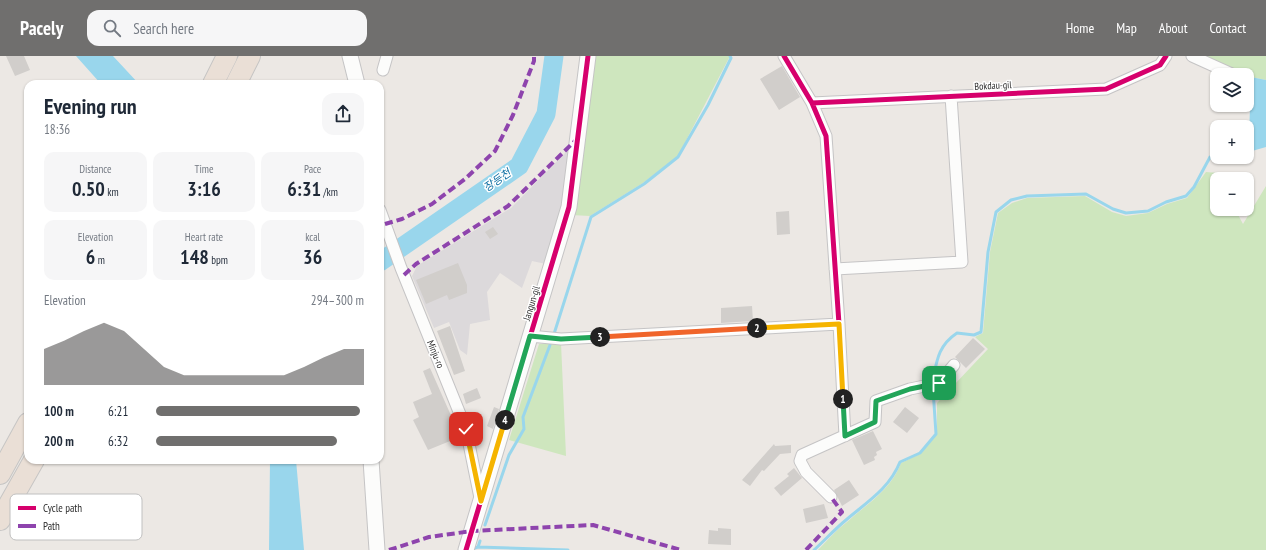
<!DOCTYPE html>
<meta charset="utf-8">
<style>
body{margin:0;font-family:"PT Sans Narrow","Noto Sans KR",sans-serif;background:#f6f6f7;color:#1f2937;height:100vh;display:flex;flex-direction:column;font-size:15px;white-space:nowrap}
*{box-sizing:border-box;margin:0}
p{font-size:13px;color:#747a83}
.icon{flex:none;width:22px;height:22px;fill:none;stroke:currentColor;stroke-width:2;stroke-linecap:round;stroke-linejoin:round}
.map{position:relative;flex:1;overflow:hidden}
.panel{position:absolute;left:24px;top:24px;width:360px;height:384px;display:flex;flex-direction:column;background:#fff;border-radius:12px;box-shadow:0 1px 3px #0004}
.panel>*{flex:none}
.fabs{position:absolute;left:1210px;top:12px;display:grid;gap:8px}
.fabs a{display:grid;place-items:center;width:44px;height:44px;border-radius:8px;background:#fff;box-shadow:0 1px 3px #0004;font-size:20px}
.pin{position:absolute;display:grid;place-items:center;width:34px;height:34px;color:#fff;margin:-17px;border-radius:8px;box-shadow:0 2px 6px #0006}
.km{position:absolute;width:20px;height:20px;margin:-10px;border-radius:50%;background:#222;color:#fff;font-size:11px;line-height:20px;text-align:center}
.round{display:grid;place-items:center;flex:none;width:42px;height:42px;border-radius:12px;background:#f6f6f7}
.head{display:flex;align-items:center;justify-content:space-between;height:68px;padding:0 20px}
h1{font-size:22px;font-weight:800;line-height:30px}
.metrics{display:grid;grid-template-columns:repeat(3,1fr);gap:6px;height:68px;padding:4px 20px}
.metrics div{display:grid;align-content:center;border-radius:10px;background:#f6f6f7;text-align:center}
.metrics b{font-size:20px;font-weight:800}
.metrics small{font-size:11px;font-weight:400}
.metrics p{font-size:11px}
.chart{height:112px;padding:8px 20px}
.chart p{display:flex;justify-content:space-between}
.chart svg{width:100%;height:72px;margin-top:4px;fill:#706f6e;opacity:.7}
ul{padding:0 20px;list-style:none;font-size:13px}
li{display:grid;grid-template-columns:64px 48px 1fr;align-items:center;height:30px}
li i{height:10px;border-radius:5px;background:#706f6e}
header{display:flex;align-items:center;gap:24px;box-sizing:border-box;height:56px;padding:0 20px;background:#706f6e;color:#fff}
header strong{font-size:19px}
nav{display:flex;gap:22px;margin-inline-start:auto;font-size:14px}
.search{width:280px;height:36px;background:#f6f6f7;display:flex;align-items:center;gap:10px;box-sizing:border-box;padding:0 14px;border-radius:12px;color:#747a83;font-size:15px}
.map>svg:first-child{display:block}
</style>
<header>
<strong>Pacely</strong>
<div class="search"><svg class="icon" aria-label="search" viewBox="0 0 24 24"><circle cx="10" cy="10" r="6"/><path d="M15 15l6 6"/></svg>Search here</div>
<nav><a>Home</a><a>Map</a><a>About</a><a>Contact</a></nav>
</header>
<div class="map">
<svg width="1266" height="494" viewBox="0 0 1266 494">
<rect width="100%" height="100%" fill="#ece8e4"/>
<!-- industrial -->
<path fill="#dcd9db" d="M568 94 572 97 563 151 546 208 532 205 522 232 500 217 487 236 490 264 470 268 467 299 460 294 449 266 434 272 412 220 417 210 511 152Z"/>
<!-- green -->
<path fill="#cee6be" d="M592 0H729V2L678 100 643 127 590 160 571 159Z
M1205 0H1266V24L1251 21Z
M1206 116 1231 118 1234 123H1217V153H1235L1243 168 1266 130V494H818C827 485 836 474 847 466 868 447 891 434 901 407L920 398 937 378V347L988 293 975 281 983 277 990 196 998 157 1012 147 1027 142 1085 140 1112 156 1126 160 1148 157 1167 148 1187 142Z
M561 287 566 400 509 384 539 288Z"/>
<!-- water -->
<path fill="#99d6ec" d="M76 0H113L139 28H101Z
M1251 21 1266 24V91L1252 95 1247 90V84L1249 81Z
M270 404H296L304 494H269Z"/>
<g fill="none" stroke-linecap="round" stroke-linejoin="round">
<!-- stream -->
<path stroke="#99d6ec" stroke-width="3" d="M554 278 591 161 644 128 678 101 708 49 731 2 730 0
M933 323C937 303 939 289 957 277L974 279 981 276 988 196 996 156 1011 144 1027 140 1086 138 1113 153 1126 157 1148 155 1166 146 1186 140 1194 131 1210 101 1217 100
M485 469 509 399 524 373 523 361 550 289
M478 491 480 485
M472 493 478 491 568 494
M814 494C825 484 835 473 846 464 867 446 889 433 900 406L920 397 936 378 933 333"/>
<!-- river -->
<path stroke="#99d6ec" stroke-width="19" d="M380 206 519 110 546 58 554 0"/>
</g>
<!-- building -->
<path fill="#d1cecb" d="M6 0H24L30 14 15 20Z
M782 10 800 41 779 54 760 23Z
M789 155 790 178 777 179 776 156Z
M493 171 498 178 490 183 485 176Z
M458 207 467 229V237L449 244 447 239 426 248 416 224Z
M752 250 753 265 721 267V252Z
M450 270 465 315 454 319 437 275Z
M973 282 985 293 966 312 955 301Z
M430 312 453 364H455L460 381 428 394 413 364 419 361 413 346 432 338 423 315Z
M477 332 481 342 466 348 463 338Z
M494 351 499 353 493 373 487 370Z
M905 351 919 362 907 377 893 366Z
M873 375 882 393 876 396 877 399 874 401 875 404 864 409 852 384Z
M774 388 775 390 791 389V397L780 398 764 415 762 414 750 430 742 424Z
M794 412 802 422 781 440 774 432 789 420 787 418Z
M849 424 859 439 842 450 834 434Z
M824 448 828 462 806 467 803 453Z
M718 472 731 473V489L708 488 709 474 718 475Z"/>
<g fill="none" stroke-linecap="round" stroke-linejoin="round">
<!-- street casing -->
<g stroke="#c5c4c5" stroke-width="13">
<path id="street" d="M784 0 812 47 826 80 839 268 845 380
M1192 0 1234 19
M383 14 387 0
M812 47 1106 33 1160 9 1166 0
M380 154 401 212 466 373 480 442
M835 213 962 206 951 40
M530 280 561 283 839 268
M831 441 806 416 800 405 802 399 875 366 876 345 910 333 939 327 954 309"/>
</g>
<!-- secondary casing -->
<g stroke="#c5c4c5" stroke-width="17">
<path id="secondary" d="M350 0 357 28
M371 404 377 494
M466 494 569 151 588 0"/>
</g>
<!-- highway casing -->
<g stroke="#c6c5c4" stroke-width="22">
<path id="highway" d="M213 28 227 0
M236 28 250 0
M0 418 28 367
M0 464 34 404"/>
</g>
<!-- street -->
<use href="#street" stroke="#fcfcfb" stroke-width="11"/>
<!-- secondary -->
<use href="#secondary" stroke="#fcfcfb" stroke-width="15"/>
<!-- highway -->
<use href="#highway" stroke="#eadfd6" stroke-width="20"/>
<!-- quiet -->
<path stroke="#8e44ad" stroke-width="4" stroke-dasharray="8 4" stroke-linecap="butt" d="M385 168 402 163 432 148 465 123 495 95 513 59 534 5V0
M404 219 416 208 508 150 577 83
M389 494 429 481 472 475 593 469 681 494
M806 494 842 456 831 441"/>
<!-- cycleway casing -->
<g stroke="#fff" stroke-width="8">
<path id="cycleway" d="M784 0 812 47 826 80 839 268 845 380
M812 47 1106 33 1160 9 1166 0
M466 494 569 151 588 0"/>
</g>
<!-- cycleway -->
<use href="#cycleway" stroke="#d6006c" stroke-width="5"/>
</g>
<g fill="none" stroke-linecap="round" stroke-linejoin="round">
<!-- split-1 casing -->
<g stroke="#fff" stroke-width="8">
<path id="split-1" d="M843 343 845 380 875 366 876 345 910 333 939 327"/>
</g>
<!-- split-2 casing -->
<g stroke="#fff" stroke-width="8">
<path id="split-2" d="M757 272 839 268 843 343"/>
</g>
<!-- split-3 casing -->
<g stroke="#fff" stroke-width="8">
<path id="split-3" d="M600 281 757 272"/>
</g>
<!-- split-4 casing -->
<g stroke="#fff" stroke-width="8">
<path id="split-4" d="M505 364 530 280 561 283 600 281"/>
</g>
<!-- split-5 casing -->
<g stroke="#fff" stroke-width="8">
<path id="split-5" d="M466 373 481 445 505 364"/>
</g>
<!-- split-1 -->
<use href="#split-1" stroke="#22a559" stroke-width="5"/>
<!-- split-2 -->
<use href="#split-2" stroke="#f5b400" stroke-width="5"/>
<!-- split-3 -->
<use href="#split-3" stroke="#f0652b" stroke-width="5"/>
<!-- split-4 -->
<use href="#split-4" stroke="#22a559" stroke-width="5"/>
<!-- split-5 -->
<use href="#split-5" stroke="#f5b400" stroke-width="5"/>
</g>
<g text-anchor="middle" stroke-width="3" stroke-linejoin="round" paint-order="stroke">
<!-- street labels -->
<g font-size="10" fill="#2e2e2e" stroke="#fff">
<text transform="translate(993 29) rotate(-3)" y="4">Bokdau-gil</text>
<text transform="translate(531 247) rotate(-73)" y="4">Jangun-gil</text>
<text transform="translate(436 298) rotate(68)" y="4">Minju-ro</text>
</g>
<!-- water labels -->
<g font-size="11" font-style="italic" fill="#0d6fa3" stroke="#fff">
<text transform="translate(497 124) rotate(-35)" y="4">장등천</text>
</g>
</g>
<!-- legend -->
<rect x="10" y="438" width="132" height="46" rx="6" fill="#fff" stroke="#c0c0c0" stroke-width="1"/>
<rect x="18" y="450" width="18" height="4" fill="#d6006c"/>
<rect x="18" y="468" width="18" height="4" fill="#8e44ad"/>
<g font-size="11" fill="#2e2e2e">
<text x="43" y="456">Cycle path</text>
<text x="43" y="474">Path</text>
</g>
</svg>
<div class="fabs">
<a><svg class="icon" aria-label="layers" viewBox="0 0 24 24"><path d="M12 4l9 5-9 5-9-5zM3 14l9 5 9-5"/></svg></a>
<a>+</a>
<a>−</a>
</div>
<div class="pin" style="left:939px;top:327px;background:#1e9e55"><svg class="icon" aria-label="arrive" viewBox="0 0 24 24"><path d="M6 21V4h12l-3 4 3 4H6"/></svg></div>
<div class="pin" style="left:466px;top:373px;background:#d93025"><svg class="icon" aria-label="check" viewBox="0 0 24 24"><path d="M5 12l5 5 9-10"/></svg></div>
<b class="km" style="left:843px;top:343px">1</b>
<b class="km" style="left:757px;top:272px">2</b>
<b class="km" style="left:600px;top:281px">3</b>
<b class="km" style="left:505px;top:364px">4</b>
<section class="panel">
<div class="head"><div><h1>Evening run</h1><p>18:36</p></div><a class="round"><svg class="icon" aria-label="share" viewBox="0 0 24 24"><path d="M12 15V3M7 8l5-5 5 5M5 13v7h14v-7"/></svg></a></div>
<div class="metrics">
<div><p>Distance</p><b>0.50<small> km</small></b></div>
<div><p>Time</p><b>3:16</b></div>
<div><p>Pace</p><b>6:31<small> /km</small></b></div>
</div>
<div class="metrics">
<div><p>Elevation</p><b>6<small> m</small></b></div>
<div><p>Heart rate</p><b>148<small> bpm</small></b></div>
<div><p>kcal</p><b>36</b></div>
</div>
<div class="chart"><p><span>Elevation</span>294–300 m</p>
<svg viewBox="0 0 160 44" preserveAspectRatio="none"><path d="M0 44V22L10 17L20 11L30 6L40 11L50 22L60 33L70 38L80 38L90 38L100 38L110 38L120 38L130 33L140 27L150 22L160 22V44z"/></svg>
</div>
<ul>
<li><b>100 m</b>6:21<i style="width:98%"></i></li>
<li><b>200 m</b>6:32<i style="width:87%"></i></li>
</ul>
</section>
</div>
